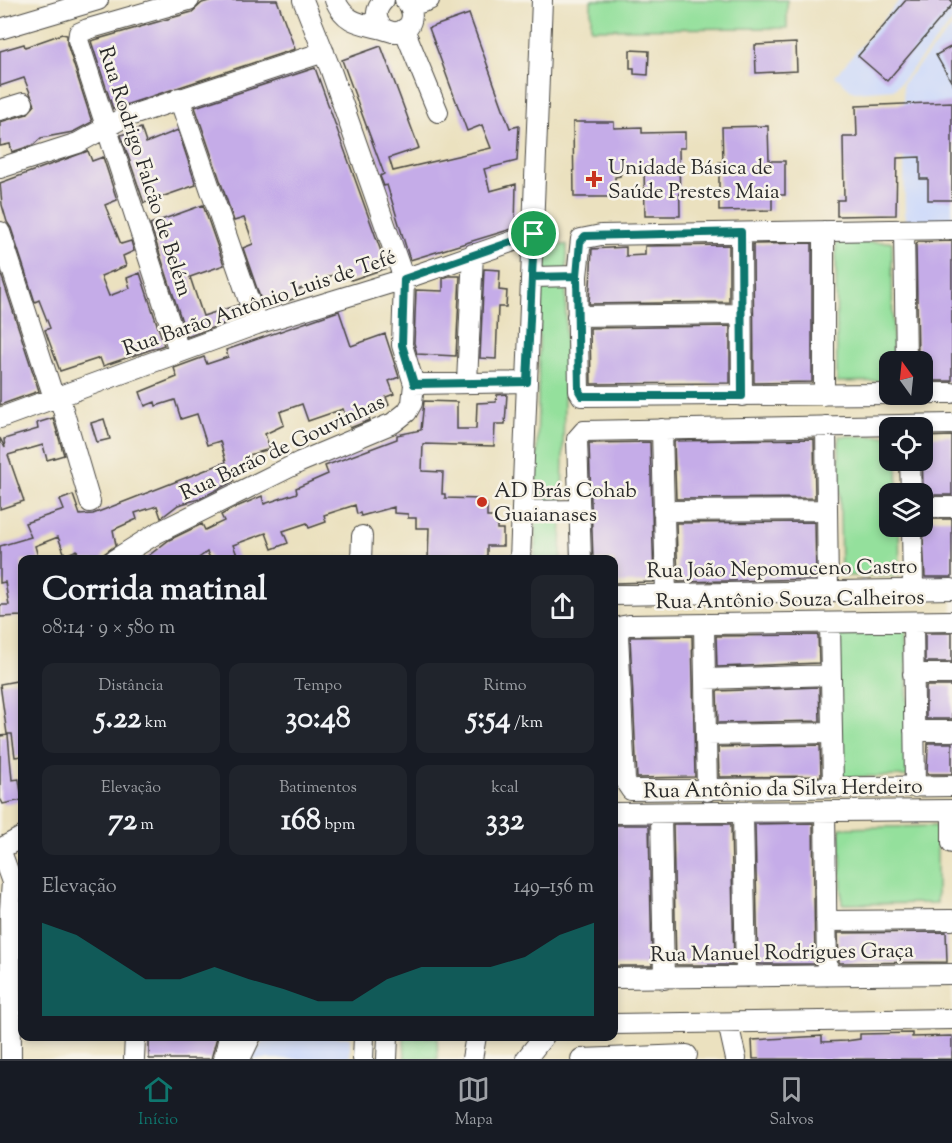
<!DOCTYPE html>
<html lang="pt">
<meta charset="utf-8">
<style>
body{margin:0;font-family:"Sorts Mill Goudy",serif;background:#20242c;color:#f1f3f6;height:100vh;display:flex;flex-direction:column;font-size:22px;white-space:nowrap}
*{box-sizing:border-box;margin:0}
p{font-size:20px;color:#9ea1a6}
.icon{flex:none;width:33px;height:33px;fill:none;stroke:currentColor;stroke-width:2;stroke-linecap:round;stroke-linejoin:round}
.map{position:relative;flex:1;overflow:hidden}
.panel{position:absolute;left:18px;top:555px;width:600px;height:486px;display:flex;flex-direction:column;background:#171b24;border-radius:12px;box-shadow:0 3px 9px #0003}
.panel>*{flex:none}
.needle{width:39px;rotate:345deg}
.controls{position:absolute;left:879px;top:351px;display:grid;gap:12px}
.controls a{display:grid;place-items:center;width:54px;height:54px;border-radius:12px;background:#171b24;box-shadow:0 3px 9px #0003;font-size:30px}
.pin{position:absolute;display:grid;place-items:center;width:51px;height:51px;color:#fff;margin:-26px;border:3px solid #fff;border-radius:50%;box-shadow:0 2px 6px #0007}
.round{display:grid;place-items:center;flex:none;width:63px;height:63px;border-radius:12px;background:#20242c}
.head{display:flex;align-items:center;justify-content:space-between;height:102px;padding:0 24px}
h1{font-size:33px;font-weight:800;line-height:45px}
.figures{display:grid;grid-template-columns:repeat(3,1fr);gap:9px;height:102px;padding:6px 24px}
.figures div{display:grid;align-content:center;border-radius:12px;background:#20242c;text-align:center}
.figures b{font-size:30px;font-weight:800}
.figures small{font-size:16px;font-weight:400}
.figures p{font-size:16px}
.chart{height:168px;padding:12px 24px}
.chart p{display:flex;justify-content:space-between}
.chart svg{width:100%;height:108px;margin-top:6px;fill:#0f766e;opacity:.7}
.dock{display:flex;justify-content:space-around;align-items:center;height:84px;border-top:2px solid #363941;background:#171b24;font-size:16px;color:#9ea1a6}
.dock a{display:grid;justify-items:center;gap:3px}
.dock .current{color:#0f766e}
.map>svg:first-child{display:block}
</style>
<div class="map">
<svg width="952" height="1059" viewBox="0 0 952 1059">
<rect width="100%" height="100%" fill="#f7f3e8"/>
<filter id="ink" filterUnits="userSpaceOnUse"><feTurbulence type="fractalNoise" baseFrequency=".0167" numOctaves="2"/><feDisplacementMap in="SourceGraphic" scale="12" xChannelSelector="R" yChannelSelector="G"/><feConvolveMatrix kernelMatrix="1 2 1 2 8 2 1 2 1" color-interpolation-filters="sRGB"/></filter>
<filter id="wash" filterUnits="userSpaceOnUse"><feTurbulence type="fractalNoise" baseFrequency=".008" numOctaves="4" result="noise"/><feDisplacementMap in="SourceGraphic" scale="24" xChannelSelector="R" yChannelSelector="G"/><feGaussianBlur stdDeviation="1.35" result="paint"/><feColorMatrix in="noise" values="0 0 0 0 0 0 0 0 0 0 0 0 0 0 0 0 0 1.4 0 .05"/><feComposite in="paint" operator="in"/></filter>
<g filter="url(#wash)">
<rect width="100%" height="100%" fill="#ebe1bf"/>
<!-- built -->
<path fill="#cedafa" d="M900 0H952V22L895 89 854 92 835 76Z
M952 27V221H905L903 83Z
M266 1036 350 1037V1059H252Z"/>
<!-- green -->
<path fill="#94e09c" stroke="#608664" stroke-width="1.5" d="M591 0H787V28L591 29Z
M892 242 893 361 890 362 889 381 837 382 836 243Z
M541 244 567 245 561 559 535 560Z
M839 436H889L890 460 897 461 898 493 890 494V526L899 527 900 575 841 576Z
M906 628 909 776 839 777 836 629Z
M937 826V903L842 904 840 828Z
M404 1037H437L438 1059H405Z"/>
<g id="blocks">
<!-- building -->
<path fill="#c5ace8" d="M212 0H277L295 49 113 109 91 41 192 12 202 3Z
M906 0H952V5L887 81 858 56Z
M469 14 510 128 519 126 517 161 484 169 490 191 516 184 515 228 410 260 387 185 384 186 380 176 384 174 342 60 381 46 419 148 389 158 393 171 491 148 482 125 467 131 429 28Z
M62 34 67 35V44L92 122 73 132 41 138 33 145 12 152 10 144 0 146V122L27 114 35 105 24 78 0 86V51L24 44 25 47Z
M796 43 797 71 756 73 755 45Z
M952 46V83L936 55Z
M630 50 649 51 648 75 634 74V68H630Z
M315 68 387 268 351 280 347 270 327 277V279L297 290 299 297 264 309 243 248 253 244 249 231 244 218 234 221 195 107Z
M952 102V200H928V179H920V157L897 158 896 215 837 216V200H844L843 137H857L856 106Z
M573 122H614V128L642 127V133L685 132V148H679L680 216H645L644 169 622 170 620 176 615 177V197H574Z
M768 126 769 161H785V195H772V210L719 211V162H723L722 127Z
M141 128 146 143 178 130 196 185 144 203 121 135Z
M88 151 92 161 103 157 117 200 105 205 121 244 131 241 134 251 123 256 126 266 101 276 109 296 130 288 127 278 140 273 164 345 103 366 100 358 60 371 45 330 50 328 39 300 35 302 11 228 7 222 2 205 0 183Z
M203 205 224 265 190 277 203 316 238 305 242 317 187 337 150 224Z
M952 241V381H922V362L918 357 916 245 918 242Z
M812 243V382L754 383 753 244Z
M729 245V302L589 304 592 249 626 247V256L645 255V246Z
M484 269 500 270 499 290 507 291 506 307H498L496 359 480 358Z
M0 271 39 391 0 405Z
M449 276H460L456 356 417 354 414 343 416 290 443 291V278Z
M339 311 351 346 385 334 399 377 389 381 394 394 386 397 389 405 368 415 370 420 350 428 343 409 308 421 302 404 282 411 280 412 284 425 265 434 270 449 249 455 252 465 230 472 234 481 199 499 178 505 161 518 157 506 135 513 137 519 113 530 116 545 104 554 102 560H79L77 550 65 555 58 537 35 546 39 560H22V616L0 617V605H9L5 582 0 583V546L31 537 25 523 64 510 60 500 73 495 80 515 93 514 226 462 220 441 207 445 197 414 181 419 175 400 156 406 155 402 145 406 140 392 177 377 174 368 204 357 207 364 228 357 226 350Z
M730 326V383L591 384 590 328Z
M507 394 505 424H495L494 446 423 444 422 471 443 472 442 494H445V498L481 499V504H487V517H497V529H503V546H487V560H428L429 528H416V518H408V514L394 513V507L361 516 360 513 357 514 355 505 324 515 326 522 309 528 307 523 283 531 288 543 272 549 266 533 233 545 239 560H211L207 552 196 560H143L169 540 202 524 205 530 224 521 221 515 234 508 262 496 264 504 297 493 296 488 328 474 325 466 397 439V435L421 430 424 401 457 402V429H476L477 403 496 402 497 395Z
M53 418 64 455 47 460 43 445 8 455 24 501 0 509V438L5 448 4 439 38 429 37 423Z
M104 419 110 439 97 442 91 423Z
M952 436V495H923L922 437Z
M814 439 815 498 676 499 674 441Z
M650 442 654 582 614 583V560H593L589 443Z
M922 519H952V577H925Z
M815 522 816 579 678 582 676 523Z
M925 633H952V662H925Z
M818 635 819 663 717 667 716 636Z
M692 636 695 777 637 778 630 637Z
M22 680V756L15 757 12 734H7L0 684Z
M926 686H952V719H926Z
M819 687 820 721 718 723 717 691Z
M8 735 12 780 19 779 22 800 3 804 0 798V736Z
M928 743H952V774H927Z
M820 745 821 776 719 777 718 747Z
M813 823 815 964H758L755 824Z
M673 824H731L734 965H676Z
M614 825H649L652 966H614Z
M946 932 947 962 839 963 838 933Z
M912 1033V1037L952 1036V1059H753L752 1040 822 1036V1042L846 1041 860 1039V1034Z
M149 1036H217V1037L211 1059H149Z"/>
</g>
</g>
<g filter="url(#ink)">
<use href="#blocks" fill-opacity="0" stroke="#484641" stroke-width="1.5"/>
<g fill="none" stroke-linecap="round" stroke-linejoin="round">
<!-- minor casing -->
<g stroke="#484641" stroke-width="22">
<path id="minor" d="M335 0C345 22 358 23 379 28 386 29 390 33 397 32 414 30 416 10 405 0
M410 6 429 0
M383 28C374 19 375 9 384 0
M0 29 98 0
M404 29 438 112
M179 98 257 324
M0 110 23 103
M0 168 78 143 123 118 324 52
M904 230 906 362
M824 231V395
M0 232 54 398
M741 233 742 396
M532 277 577 276
M577 316 742 314
M179 351 78 40 79 33 88 29 189 0
M467 382 473 254
M414 384 527 382
M922 393H952
M890 394 582 396 579 391 577 276 581 239 601 235 952 229
M59 396 90 502
M0 418 257 324 404 279 534 234
M826 426 828 590
M662 429 666 595
M910 460 911 494
M922 507H952
M522 511 580 510
M663 511 827 510
M912 526 913 589
M114 560 157 533 300 462 393 423 407 412 412 403 414 384 402 345 404 279 330 68 303 0
M361 560 362 536
M520 560 542 0
M581 560 577 439 584 431 952 424
M614 595 952 589
M952 621 629 625 623 626 618 634 625 781 631 790 952 786
M913 622 915 787
M830 623 833 787
M704 625 707 791
M913 674H952
M705 679 830 675
M914 731H952
M706 735 831 733
M952 810V843
M825 812 827 976
M614 813 952 810
M661 814 664 979
M743 814 746 977
M0 849 12 882 10 910 21 912
M0 849 22 837
M10 910 11 1059
M826 921 952 920
M614 978 952 974
M728 1023 736 1059
M614 1024 952 1019
M134 1059 135 1036
M224 1059 229 1036
M240 1059 251 1036
M363 1059 364 1036
M387 1059 388 1036
M472 1059 476 1036
M526 1059 544 1036
M581 1059 687 1055"/>
</g>
<!-- minor -->
<use href="#minor" stroke="#fff" stroke-width="20"/>
</g>
</g>
<g fill="none" stroke-linecap="round" stroke-linejoin="round" filter="url(#ink)">
<!-- route casing -->
<g stroke="#fff" stroke-width="12">
<path id="route" d="M534 234 404 279 402 345 414 384 527 382 532 277 577 276 579 391 582 396H742L741 232 585 236 580 242 577 276 532 277 534 234"/>
</g>
<!-- route -->
<use href="#route" stroke="#0f766e" stroke-width="8"/>
</g>
<!-- markers -->
<g fill="#c8321e" stroke="#f7f3e8" stroke-width="2">
<path d="M591 170h6v6h6v6h-6v6h-6v-6h-6v-6h6z"/>
<circle cx="482" cy="502" r="6"/>
</g>
<g text-anchor="middle" stroke-width="5" stroke-linejoin="round" paint-order="stroke">
<!-- poi labels -->
<g font-size="21" fill="#2b2b2b" stroke="#f7f3e8" text-anchor="start">
<text x="608" y="174">Unidade Básica de<tspan x="608" dy="24">Saúde Prestes Maia</tspan></text>
<text x="494" y="497">AD Brás Cohab<tspan x="494" dy="24">Guaianases</tspan></text>
</g>
<!-- street labels -->
<g font-size="21" fill="#2b2b2b" stroke="#f7f3e8">
<text transform="translate(146 171) rotate(72)" y="7">Rua Rodrigo Falcão de Belém</text>
<text transform="translate(259 302) rotate(-19)" y="7">Rua Barão Antônio Luis de Tefé</text>
<text transform="translate(282 447) rotate(-25)" y="7">Rua Barão de Gouvinhas</text>
<text transform="translate(782 568) rotate(-1)" y="7">Rua João Nepomuceno Castro</text>
<text transform="translate(790 599) rotate(-1)" y="7">Rua Antônio Souza Calheiros</text>
<text transform="translate(783 788) rotate(-1)" y="7">Rua Antônio da Silva Herdeiro</text>
<text transform="translate(782 952) rotate(-1)" y="7">Rua Manuel Rodrigues Graça</text>
</g>
</g>
</svg>
<div class="controls">
<a><svg class="needle" viewBox="-14 -14 28 28"><path d="M0-13l5 13h-10z" fill="#e53935"/><path d="M0 13l5-13h-10z" fill="#9ea1a6"/></svg></a>
<a><svg class="icon" aria-label="locate" viewBox="0 0 24 24"><circle cx="12" cy="12" r="6"/><path d="M12 2v4M12 18v4M2 12h4M18 12h4"/></svg></a>
<a><svg class="icon" aria-label="layers" viewBox="0 0 24 24"><path d="M12 4l9 5-9 5-9-5zM3 14l9 5 9-5"/></svg></a>
</div>
<div class="pin" style="left:534px;top:234px;background:#1e9e55"><svg class="icon" aria-label="arrive" viewBox="0 0 24 24"><path d="M6 21V4h12l-3 4 3 4H6"/></svg></div>
<section class="panel">
<div class="head"><div><h1>Corrida matinal</h1><p>08:14 · 9 × 580 m</p></div><a class="round"><svg class="icon" aria-label="share" viewBox="0 0 24 24"><path d="M12 15V3M7 8l5-5 5 5M5 13v7h14v-7"/></svg></a></div>
<div class="figures">
<div><p>Distância</p><b>5.22<small> km</small></b></div>
<div><p>Tempo</p><b>30:48</b></div>
<div><p>Ritmo</p><b>5:54<small> /km</small></b></div>
</div>
<div class="figures">
<div><p>Elevação</p><b>72<small> m</small></b></div>
<div><p>Batimentos</p><b>168<small> bpm</small></b></div>
<div><p>kcal</p><b>332</b></div>
</div>
<div class="chart"><p><span>Elevação</span>149–156 m</p>
<svg viewBox="0 0 160 44" preserveAspectRatio="none"><path d="M0 44V6L10 11L20 20L30 29L40 29L50 24L60 29L70 33L80 38L90 38L100 29L110 24L120 24L130 24L140 20L150 11L160 6V44z"/></svg>
</div>
</section>
</div>
<nav class="dock">
<a class="current"><svg class="icon" aria-label="home" viewBox="0 0 24 24"><path d="M3 11l9-7 9 7M6 9v11h12V9"/></svg>Início</a>
<a><svg class="icon" aria-label="map" viewBox="0 0 24 24"><path d="M3 6l6-2 6 2 6-2v14l-6 2-6-2-6 2zM9 4v14M15 6v14"/></svg>Mapa</a>
<a><svg class="icon" aria-label="saved" viewBox="0 0 24 24"><path d="M7 4h10v16l-5-4-5 4z"/></svg>Salvos</a>
</nav>
